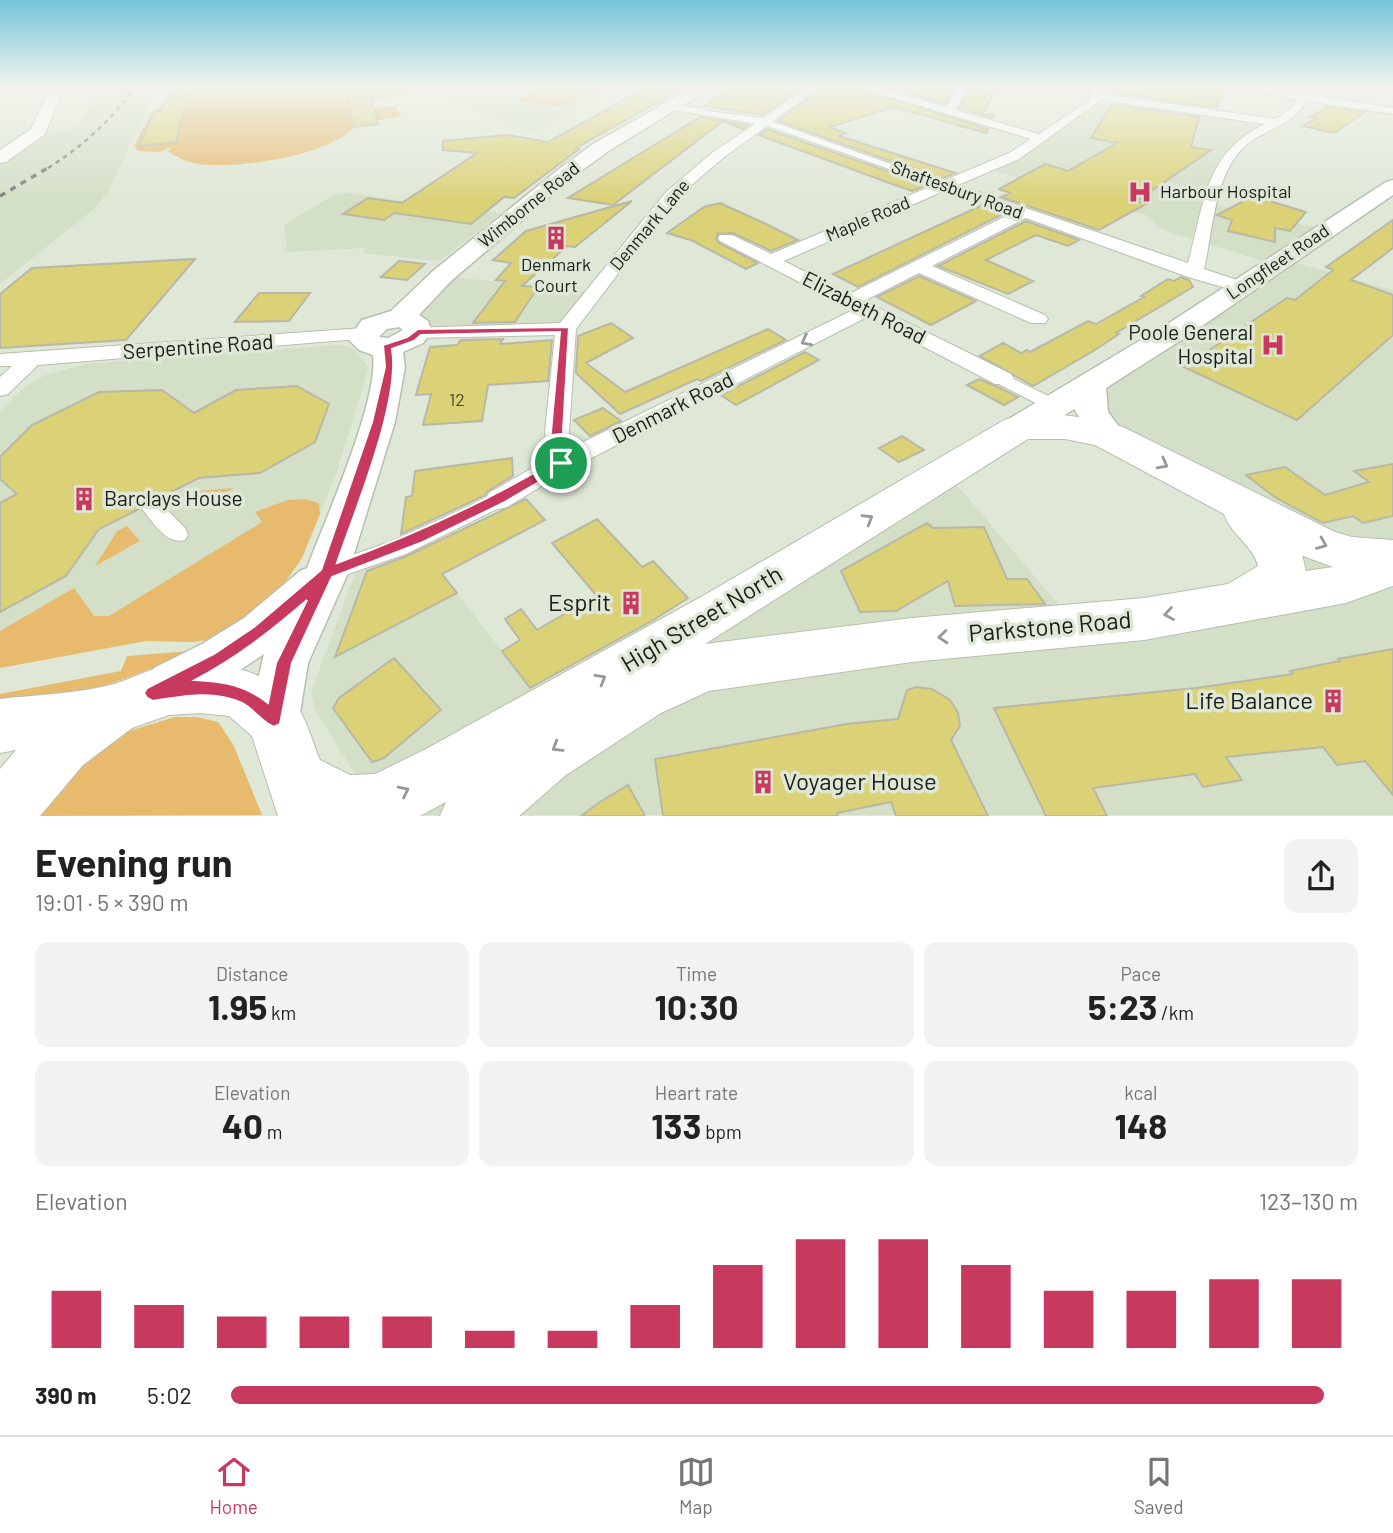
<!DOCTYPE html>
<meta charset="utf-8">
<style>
body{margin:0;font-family:Barlow,sans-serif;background:#f2f2f2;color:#222;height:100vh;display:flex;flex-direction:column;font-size:26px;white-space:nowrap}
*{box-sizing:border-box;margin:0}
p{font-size:23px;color:#767676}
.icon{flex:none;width:38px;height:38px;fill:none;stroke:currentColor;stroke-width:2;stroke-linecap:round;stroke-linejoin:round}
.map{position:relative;height:816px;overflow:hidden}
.panel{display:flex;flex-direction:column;background:#fff;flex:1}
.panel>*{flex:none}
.pin{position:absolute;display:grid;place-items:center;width:60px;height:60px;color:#fff;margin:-30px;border:4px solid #fff;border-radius:50%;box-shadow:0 2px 7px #0007}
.round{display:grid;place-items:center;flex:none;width:74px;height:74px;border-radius:14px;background:#f2f2f2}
.overview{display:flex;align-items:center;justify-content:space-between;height:119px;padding:0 35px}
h1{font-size:38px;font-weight:700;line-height:52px}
.metrics{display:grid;grid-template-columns:repeat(3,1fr);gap:10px;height:119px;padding:7px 35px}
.metrics div{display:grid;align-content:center;border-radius:14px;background:#f2f2f2;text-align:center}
.metrics b{font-size:35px;font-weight:700}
.metrics small{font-size:19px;font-weight:400}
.metrics p{font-size:19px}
.chart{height:196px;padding:14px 35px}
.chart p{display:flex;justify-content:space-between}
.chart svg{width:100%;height:126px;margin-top:7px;stroke:#c83960;stroke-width:6}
ul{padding:0 35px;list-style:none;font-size:23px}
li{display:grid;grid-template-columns:112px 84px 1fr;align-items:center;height:52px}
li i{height:18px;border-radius:9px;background:#c83960}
.menu{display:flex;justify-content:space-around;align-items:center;height:98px;border-top:2px solid #e0e0e0;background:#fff;font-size:19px;color:#767676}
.menu a{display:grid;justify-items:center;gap:4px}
.menu .on{color:#c83960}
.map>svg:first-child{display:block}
</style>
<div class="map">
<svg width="1393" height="816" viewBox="0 0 1393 816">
<rect width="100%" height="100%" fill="#dfe7d6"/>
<!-- built -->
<path fill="#d4dfc7" d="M105 86H160L107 193 95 208 0 284V163L47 131 76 128Z
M415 86H620L536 132 515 128Z
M1098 96 1279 123 1236 149 1212 204 1325 230 1282 259 1393 290V815H388L365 790 315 710 311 692 360 560 415 539 548 711 946 472 1076 625 1236 603 1277 549 1109 436 1087 394 1274 264 1171 233 1158 227 1149 216 986 168 1041 138Z
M346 193 500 213 440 261 363 253 367 248 287 252 284 225 334 195Z
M442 276 595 292 566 329 418 332 415 323 423 297Z
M337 345 351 347 369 367 336 474 302 558 271 602 194 642 146 641 0 668V411L19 392 43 376 85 364Z"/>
<!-- green -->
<path fill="#e7ba6d" d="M185 86H398L416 92 372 100 374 108 395 106 401 116 357 124C333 156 232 171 193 163 184 161 176 156 168 152L171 147 160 152 138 151 134 146 151 113 166 102 172 89Z
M547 86H604L561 107 516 100Z
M234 488 196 511 180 496 187 492Z
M305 499 319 503 320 514 302 558 271 602 216 638 194 642 146 641 0 668V631L74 588 94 616H109L262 522 255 512 288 500Z
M127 526 140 541 95 566 117 531Z
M204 650 70 698 0 704V694L121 671 127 656Z
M175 717H196L218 722 233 744 262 815 26 816 43 790 119 734Z"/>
<!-- building -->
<path fill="#dbd278" stroke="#b9b7a5" stroke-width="2" d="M649 86H687L576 148 579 149 514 198 504 197 471 224 394 213 384 220 343 214 368 198 402 203 477 153 443 150V141L508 135 548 142Z
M734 86H761L796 92 762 115 704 106Z
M824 86H852L988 129 986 133 894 107 830 127 846 133 839 136 955 173 941 179 778 121Z
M883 86H956L945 104Z
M971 86H997L983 114 994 115 992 118 959 108Z
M1122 86H1226V88L1216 108 1117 93Z
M190 89 176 142 139 146 154 111H161L170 91Z
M369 89 378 124 354 127 346 91Z
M1111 104 1199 117 1191 147 1211 150 1137 201 1146 204 1099 230 1001 197 1010 193 999 189 1045 164 1068 171 1117 143 1091 138Z
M1328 107 1365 112 1334 133 1303 126 1317 118 1310 117Z
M700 117 748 125 743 129 723 121 613 205 568 198Z
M767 129 927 185 912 191 892 184 759 135Z
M1253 196 1306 212 1290 231 1275 228V242L1228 231 1232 220 1217 215Z
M632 201 575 247 567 246 522 286 538 287 515 322 473 323 505 281 496 280 511 263 493 260 526 231Z
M720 203 764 223 798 240 771 251 733 233 718 234 716 239 719 243 758 263 746 269 691 240 667 233 704 207Z
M982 205 1005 213 858 287 833 274Z
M1393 220V248L1351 280 1393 295V335L1297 420 1184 367 1287 298 1295 300 1333 270 1326 267Z
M1026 221 1079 240 1068 246 1036 235 986 260 1033 281 1008 294 938 266Z
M195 259 126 340 0 348V294L32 268Z
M399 261 425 264 407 280 381 277Z
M919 276 976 301 931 325 877 297Z
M1181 277 1189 280 1193 287 1116 333 1119 334 1095 350 1033 386 980 356 1003 343 1021 353 1027 350 1030 352 1088 321 1096 324 1144 297 1141 296 1168 279 1174 281Z
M259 293H310L289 321 235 322Z
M611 323 633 338 586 363 625 392 768 329 786 340 701 381 697 379 620 414 576 373 578 336Z
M503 339 500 344 552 340 548 381 488 385 482 421 423 425 431 394 416 395 430 347 457 345 461 340Z
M805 352 819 360 736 405 721 395Z
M979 379 998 387 1018 397 1004 405 967 385Z
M297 386 329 404 315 442 260 473 199 478 159 498 150 494 141 496 137 503 139 509 99 529 66 576 0 612V503L17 494 0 479V457L32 425 99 392 162 390 194 413 236 390Z
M603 408 621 421 590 436 574 420Z
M902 436 924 450 899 462 879 448Z
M512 458 513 476 488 491 484 496 401 534 406 497 412 496 415 471Z
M1393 464V516L1363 523 1353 516 1323 523 1276 498 1246 475 1285 467 1325 495 1369 482 1354 471Z
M526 499 545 520 442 574 457 593 335 657 367 571 407 556Z
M597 519 642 567 653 561 688 598 652 621 530 688 502 651 520 640 505 619 521 609 537 630 596 595 552 543Z
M927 523 933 528 984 527 1007 579H1027L1045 604 955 606 948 581 896 611 860 612 841 571Z
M1393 649V795L1365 761 1337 765 1323 747 1226 757 1242 780 1203 787 1195 774 1093 788 1107 816H1046L994 708 1196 688 1293 674 1290 671 1340 661 1338 659Z
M394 658 441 710 384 758 372 762 333 708 339 698Z
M916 687 932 689 950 700 958 713 960 726 951 740 988 816H896L891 802 837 813 838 816H663L655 759 846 724 898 719 907 690Z
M628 785 645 816H581L600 802Z"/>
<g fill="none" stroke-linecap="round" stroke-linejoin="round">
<!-- pedestrian casing -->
<g stroke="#b7bfae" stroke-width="2">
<path id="pedestrian" d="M671 104 704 109 708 112 704 115 668 109Z
M762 120H768L952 186 943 188 762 124Z
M1003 374 1061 402 1064 406 1061 410H1049L997 383 995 379 997 375Z
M498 493 505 495 508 500 505 505 406 554 331 580 323 577 320 571 323 565 390 542Z
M149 497 156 499 185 528 188 534 185 540C166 545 153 522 142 509L139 504 142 499Z"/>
</g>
<!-- minor casing -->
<g stroke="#b7bfae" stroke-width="2">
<path id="minor" d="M809 86H821L723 158 675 199 576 329 569 432 571 448 853 310 720 241 718 238 720 235H732L771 254 1009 153 1031 139 854 86H872L946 107 959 86H969L955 110 1039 134 1090 100 1092 86H1102L1103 94 1276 119 1292 107 1296 99 1228 86H1256L1298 93 1299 86H1309L1308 94 1393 108V114L1306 101C1292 128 1262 128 1242 149 1214 178 1213 231 1204 269L1246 283 1249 287 1246 291 1240 292 1188 277 1026 218 932 266 1045 315 1048 319 1045 323H1031L919 273 864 301 1011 374 1014 379 1011 384H995L867 317 570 469 507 507 498 509 489 507 485 500 489 493 548 459 545 432 555 335 418 338 411 336 408 332 411 328 560 323 665 193 713 152 755 124 700 114V110L763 118ZM1101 100 1265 124C1203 154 1205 204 1188 263L958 185 1019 159ZM946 190 1012 213 849 294 784 261Z
M363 328 370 330 373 334 370 338 38 365 8 394 0 396V377L12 366H0V354Z"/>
</g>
<!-- tertiary casing -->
<g stroke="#b7bfae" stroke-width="2">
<path id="tertiary" d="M52 86H66L44 135 6 162 0 163V150L31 129Z"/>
</g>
<!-- secondary casing -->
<g stroke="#b7bfae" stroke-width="3">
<path id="secondary" d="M695 86H714L607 152 573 177 451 281 419 315 428 321 432 332 423 343 403 352 405 367 395 422 348 573 308 663 299 719 292 736 274 743 256 736 249 719 264 654C235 674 205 693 171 706L154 700 147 684 154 668 202 644 244 618 300 571 307 568C325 520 379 400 373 355L359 350 348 339 362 320 391 311 433 271 559 169 593 144ZM399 327 403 330 388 338 379 337 387 329Z
M1393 180V195L1186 337 1106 388 1108 412 1126 436 1121 444 1109 447 1097 444 1074 409C1053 422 1032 442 1007 436L1002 428 1007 420 1166 325 1386 182Z"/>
</g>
<!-- primary casing -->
<g stroke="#b7bfae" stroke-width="2">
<path id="primary" d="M1054 414 1087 418 1123 427 1335 532 1352 537 1393 540V586L1346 603 1144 640 912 662 709 691 661 713 566 775 519 816H440L446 802 420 816H278L252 736 229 716 200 713 169 715 132 728 83 765 40 816H0V769L16 750 0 753V699C34 695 72 694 106 686 126 682 145 670 166 666 205 658 262 667 291 698 305 713 312 741 320 760L350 775 375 774 426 749 701 597 1006 419ZM1028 439H1065L1095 445 1224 514C1230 534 1253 545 1258 566L1228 584 1144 598 912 618 705 644ZM1302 555 1303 556 1333 567 1306 571Z"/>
</g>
<!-- pedestrian -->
<use href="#pedestrian" fill="#fff" fill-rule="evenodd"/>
<!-- minor -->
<use href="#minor" fill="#fff" fill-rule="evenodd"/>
<!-- tertiary -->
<use href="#tertiary" fill="#fff" fill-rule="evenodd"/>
<!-- secondary -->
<use href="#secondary" fill="#fff" fill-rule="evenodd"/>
<!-- primary -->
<use href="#primary" fill="#fff" fill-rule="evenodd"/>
<!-- rail-far1 -->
<path stroke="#7e8478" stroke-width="2.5" stroke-dasharray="4.5 4.5" stroke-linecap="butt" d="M48 168C83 146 112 120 135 86"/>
<!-- rail -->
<path stroke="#7e8478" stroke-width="3.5" stroke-dasharray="6 6" stroke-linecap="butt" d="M0 196 51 166"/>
</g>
<!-- one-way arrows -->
<defs><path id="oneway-chevron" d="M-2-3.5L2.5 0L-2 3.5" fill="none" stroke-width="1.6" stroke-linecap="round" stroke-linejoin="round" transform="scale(1.75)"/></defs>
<g stroke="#989996">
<use href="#oneway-chevron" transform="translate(806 341) rotate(153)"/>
<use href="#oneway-chevron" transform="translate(1163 464) rotate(28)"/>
<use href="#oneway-chevron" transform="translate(868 519) rotate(-31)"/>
<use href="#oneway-chevron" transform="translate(1322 544) rotate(22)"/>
<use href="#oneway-chevron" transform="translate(1169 614) rotate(171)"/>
<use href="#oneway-chevron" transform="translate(943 637) rotate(175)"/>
<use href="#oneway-chevron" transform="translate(601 679) rotate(-30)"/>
<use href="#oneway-chevron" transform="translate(557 747) rotate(148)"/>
<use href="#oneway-chevron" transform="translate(404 791) rotate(-26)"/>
</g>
<!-- sky -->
<linearGradient id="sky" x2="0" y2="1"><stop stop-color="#76c4d8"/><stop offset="0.43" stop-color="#f1f4ed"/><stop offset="1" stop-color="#f1f4ed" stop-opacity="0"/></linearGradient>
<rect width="1393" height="201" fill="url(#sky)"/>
<!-- route -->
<path fill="#c83960" stroke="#fff" stroke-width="2" fill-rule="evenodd" d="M569 327 563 432 566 466 503 503 423 542 332 577 292 663 280 724 274 727C261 722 254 709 242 703 214 690 183 696 153 701L147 698 144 693 147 688 214 654 254 627 321 570 372 422 385 367 383 345 407 337 418 329ZM560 332 551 432 555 461C485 502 413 535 337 563 355 510 401 401 392 349L414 341 421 335ZM307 600 276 663 268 703C246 685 222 681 195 680 237 658 271 631 307 600Z"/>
<!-- icons -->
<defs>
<g id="hospital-bare" transform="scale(1.89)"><path d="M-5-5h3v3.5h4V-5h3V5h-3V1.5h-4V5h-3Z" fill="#c83960" stroke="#dfe7d6" stroke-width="2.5" paint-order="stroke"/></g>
<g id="building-bare" transform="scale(1.89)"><path d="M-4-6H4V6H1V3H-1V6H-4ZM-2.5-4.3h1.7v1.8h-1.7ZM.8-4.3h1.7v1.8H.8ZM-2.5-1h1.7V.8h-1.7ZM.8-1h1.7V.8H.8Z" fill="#c83960" stroke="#dfe7d6" stroke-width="2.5" paint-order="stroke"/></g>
</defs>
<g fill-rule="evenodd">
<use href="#hospital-bare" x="1140" y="192"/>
<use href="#building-bare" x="556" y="238"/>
<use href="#hospital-bare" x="1273" y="345"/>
<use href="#building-bare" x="84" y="499"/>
<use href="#building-bare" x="631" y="603"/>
<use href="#building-bare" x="1333" y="701"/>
<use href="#building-bare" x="763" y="782"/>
</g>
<g text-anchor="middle" stroke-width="7" stroke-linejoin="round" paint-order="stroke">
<!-- far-street labels -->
<g font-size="18" fill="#191c16" stroke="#dfe7d6">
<text transform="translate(957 190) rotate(20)" y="6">Shaftesbury Road</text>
<text transform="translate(529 205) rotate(-39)" y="6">Wimborne Road</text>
<text transform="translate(868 219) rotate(-23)" y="6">Maple Road</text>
<text transform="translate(650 225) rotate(-50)" y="6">Denmark Lane</text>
<text transform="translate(1278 262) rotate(-34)" y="6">Longfleet Road</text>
</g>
<!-- far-poi labels -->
<g font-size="18" fill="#191c16" stroke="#dfe7d6" text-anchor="start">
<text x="1160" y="198">Harbour Hospital</text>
<text x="556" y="271" text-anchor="middle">Denmark<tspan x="556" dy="21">Court</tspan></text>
</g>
<!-- number labels -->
<g font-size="18" fill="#4a4a2e">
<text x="457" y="406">12</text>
</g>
<!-- street labels -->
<g font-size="21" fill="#191c16" stroke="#dfe7d6">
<text transform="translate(864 308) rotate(27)" y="7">Elizabeth Road</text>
<text transform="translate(198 347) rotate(-4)" y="7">Serpentine Road</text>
<text transform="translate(673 408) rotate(-27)" y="7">Denmark Road</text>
</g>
<!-- poi labels -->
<g font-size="21" fill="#191c16" stroke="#dfe7d6" text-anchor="end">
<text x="1253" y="340">Poole General<tspan x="1253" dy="24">Hospital</tspan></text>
<text x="104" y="506" text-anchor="start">Barclays House</text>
</g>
<!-- near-poi labels -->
<g font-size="24" fill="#191c16" stroke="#dfe7d6" text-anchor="end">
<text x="611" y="611">Esprit</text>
<text x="1313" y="709">Life Balance</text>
<text x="783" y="790" text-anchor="start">Voyager House</text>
</g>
<!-- near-street labels -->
<g font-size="24" fill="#191c16" stroke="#dfe7d6">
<text transform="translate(702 619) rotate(-31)" y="8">High Street North</text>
<text transform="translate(1050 627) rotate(-5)" y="8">Parkstone Road</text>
</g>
</g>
</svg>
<div class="pin" style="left:561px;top:463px;background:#1e9e55"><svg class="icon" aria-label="arrive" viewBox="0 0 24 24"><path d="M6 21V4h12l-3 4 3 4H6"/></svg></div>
</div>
<section class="panel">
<div class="overview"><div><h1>Evening run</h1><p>19:01 · 5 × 390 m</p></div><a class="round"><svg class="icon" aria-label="share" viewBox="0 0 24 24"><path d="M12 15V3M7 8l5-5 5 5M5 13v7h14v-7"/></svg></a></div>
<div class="metrics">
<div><p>Distance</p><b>1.95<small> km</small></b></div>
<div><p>Time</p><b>10:30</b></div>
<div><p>Pace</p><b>5:23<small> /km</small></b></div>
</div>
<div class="metrics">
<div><p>Elevation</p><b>40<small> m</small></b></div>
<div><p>Heart rate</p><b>133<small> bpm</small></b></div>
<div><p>kcal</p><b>148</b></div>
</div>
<div class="chart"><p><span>Elevation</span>123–130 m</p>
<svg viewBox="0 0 160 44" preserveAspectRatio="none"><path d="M5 44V24M15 44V29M25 44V33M35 44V33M45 44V33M55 44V38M65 44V38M75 44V29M85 44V15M95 44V6M105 44V6M115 44V15M125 44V24M135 44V24M145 44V20M155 44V20"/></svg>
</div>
<ul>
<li><b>390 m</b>5:02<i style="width:97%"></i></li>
</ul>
</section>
<nav class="menu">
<a class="on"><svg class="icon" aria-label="home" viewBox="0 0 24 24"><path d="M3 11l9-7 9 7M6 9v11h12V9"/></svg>Home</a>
<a><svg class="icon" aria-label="map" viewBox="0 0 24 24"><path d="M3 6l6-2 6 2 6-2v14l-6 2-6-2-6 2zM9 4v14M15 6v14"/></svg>Map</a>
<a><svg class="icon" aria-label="saved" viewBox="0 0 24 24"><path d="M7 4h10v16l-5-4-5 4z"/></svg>Saved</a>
</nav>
